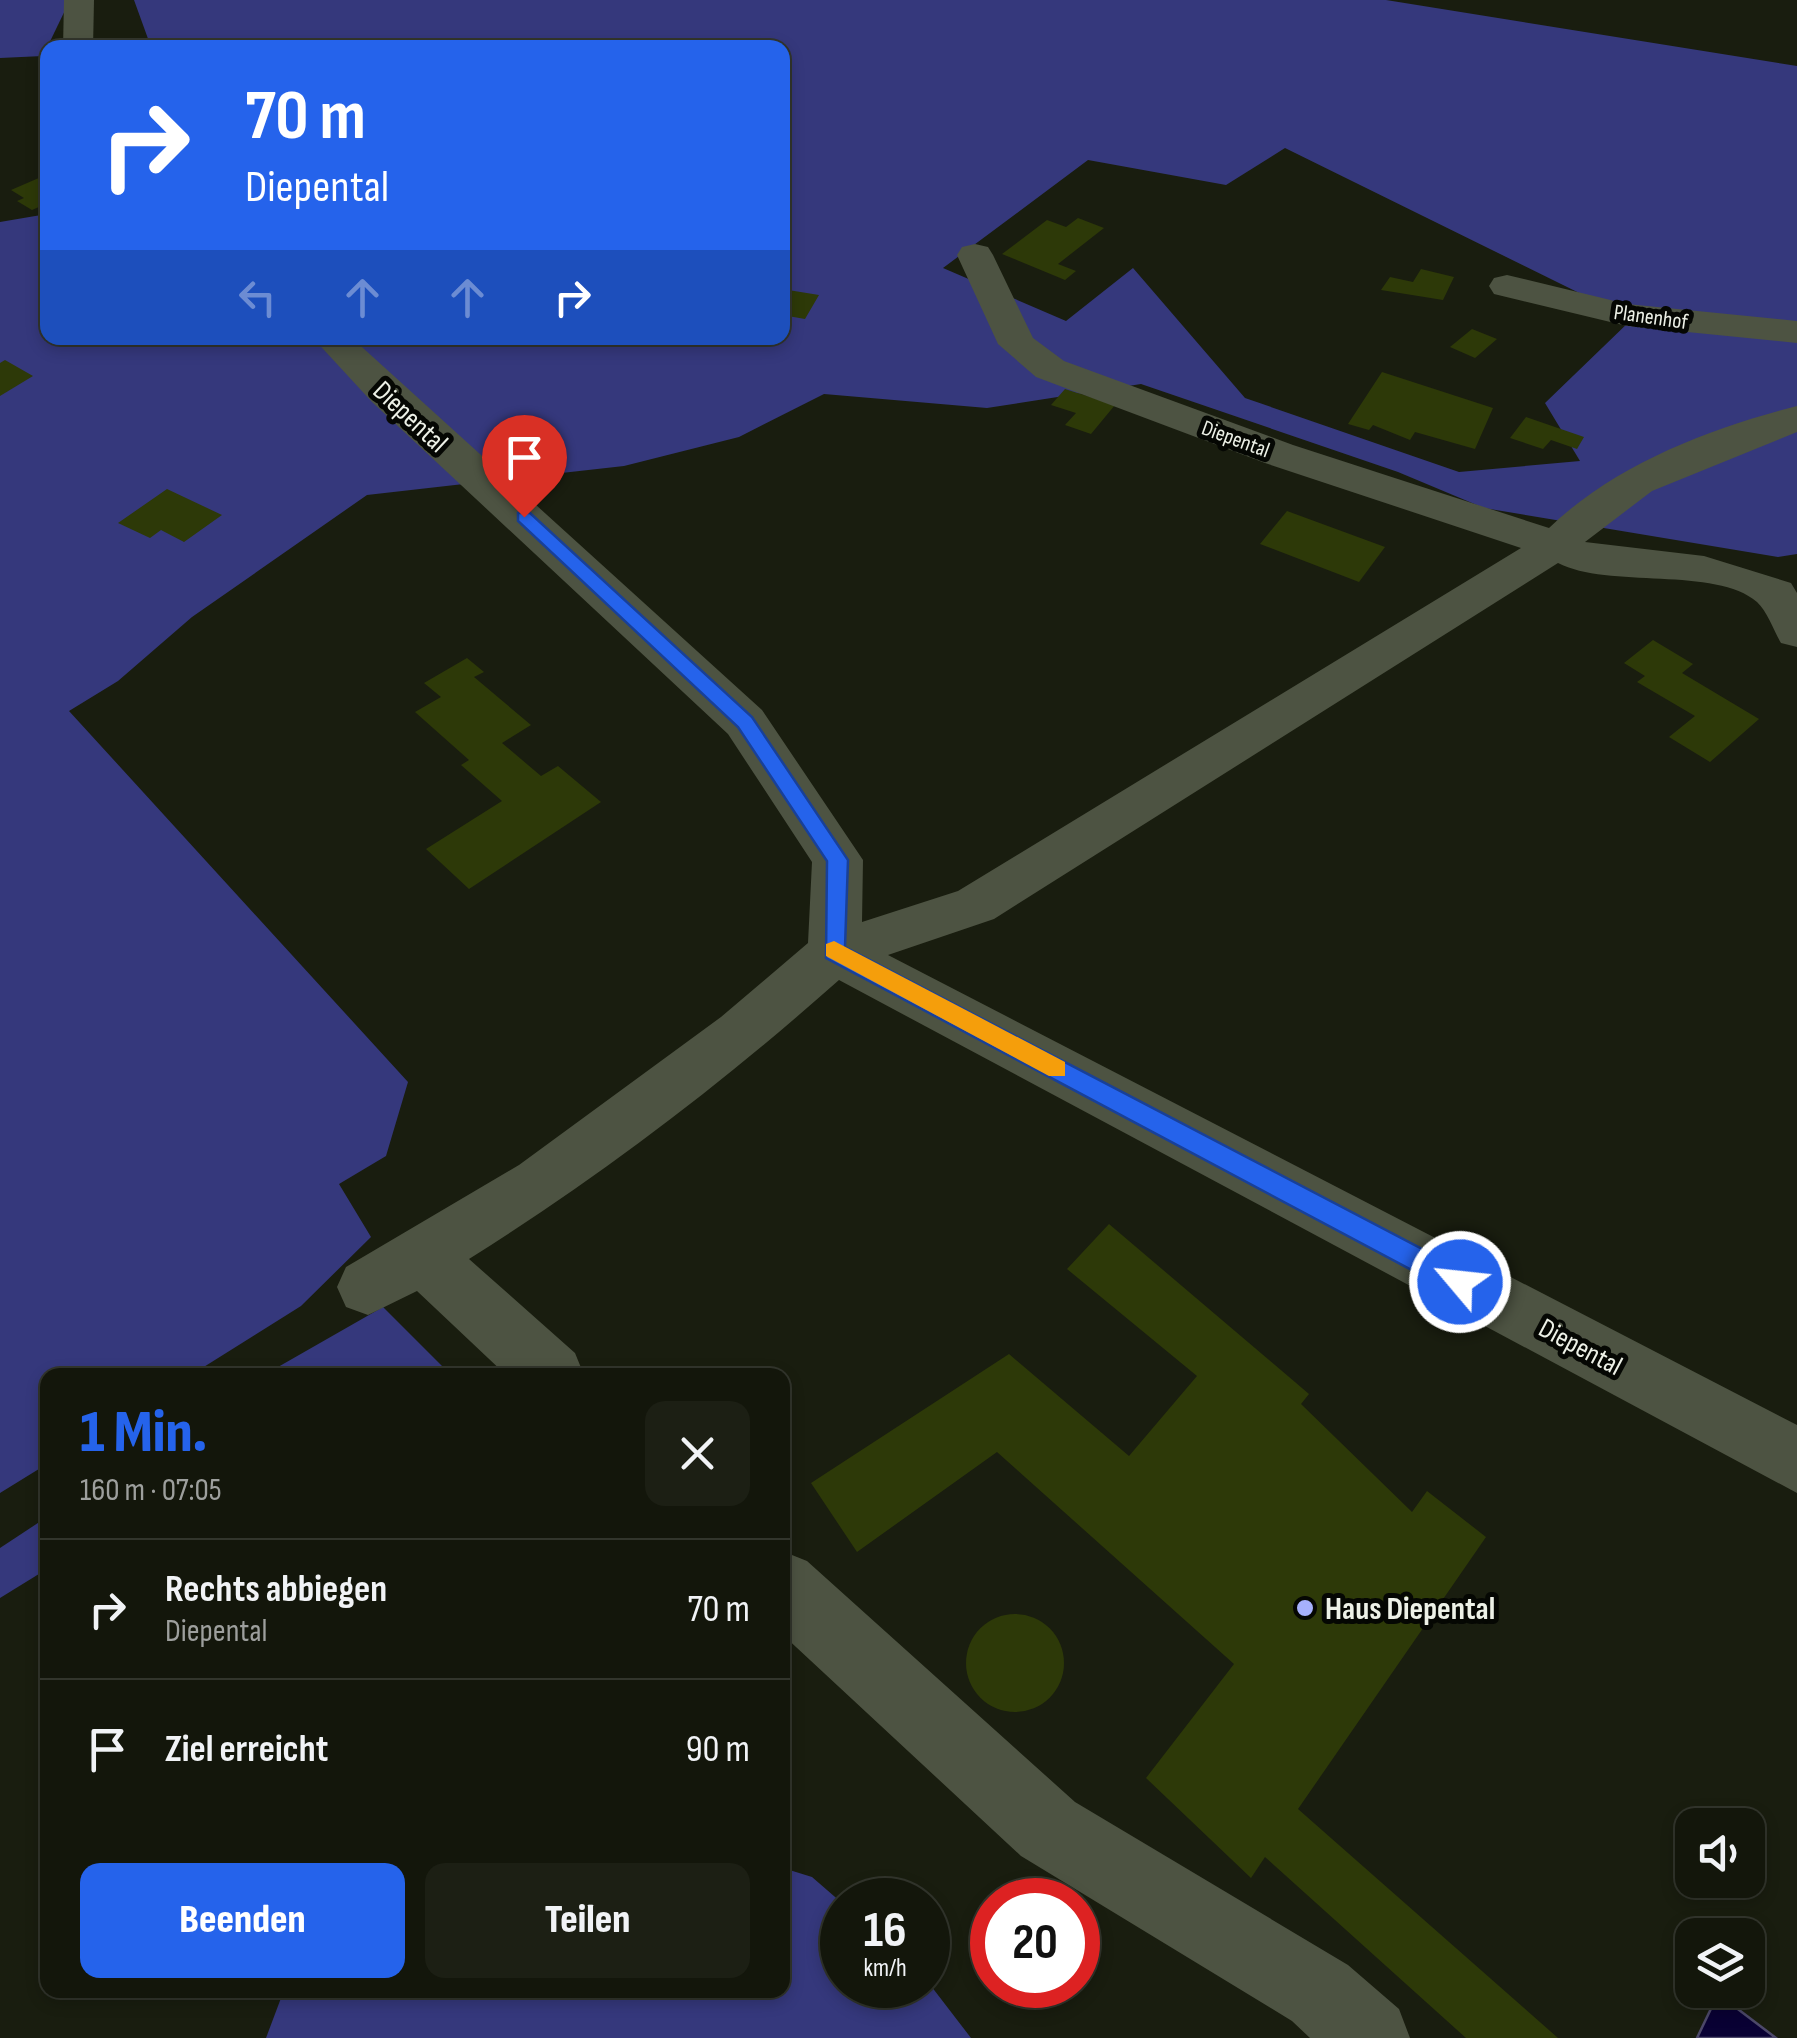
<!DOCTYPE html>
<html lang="de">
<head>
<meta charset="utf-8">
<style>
	body { margin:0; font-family:"Sofia Sans Condensed",sans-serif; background:#1c1f14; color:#f1f3f6; height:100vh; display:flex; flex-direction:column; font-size:38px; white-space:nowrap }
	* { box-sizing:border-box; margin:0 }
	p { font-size:32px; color:#9d9f9d }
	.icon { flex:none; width:55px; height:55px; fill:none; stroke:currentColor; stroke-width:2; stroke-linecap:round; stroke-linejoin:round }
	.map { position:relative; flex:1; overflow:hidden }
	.drawer { position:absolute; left:40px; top:1368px; width:750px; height:630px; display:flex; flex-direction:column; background:#13160b; border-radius:20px; box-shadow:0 5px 15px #0003,0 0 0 2px #32352c }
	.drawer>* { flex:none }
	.banner { position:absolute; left:40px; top:40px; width:750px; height:305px; border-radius:20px; box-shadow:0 5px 15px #0003,0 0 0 2px #32352c; background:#2563eb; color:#fff; overflow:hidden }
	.tools { position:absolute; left:1675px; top:1808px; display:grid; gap:20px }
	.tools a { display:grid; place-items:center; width:90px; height:90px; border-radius:20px; background:#13160b; box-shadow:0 5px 15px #0003,0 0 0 2px #32352c; font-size:50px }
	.speed { position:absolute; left:820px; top:1878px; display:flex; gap:20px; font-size:50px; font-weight:700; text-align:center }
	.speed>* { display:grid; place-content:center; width:130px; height:130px; border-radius:50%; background:#13160b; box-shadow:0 5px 15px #0003,0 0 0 2px #32352c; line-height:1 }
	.speed small { font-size:25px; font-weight:400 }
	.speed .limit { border:15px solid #d22; background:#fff; color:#111 }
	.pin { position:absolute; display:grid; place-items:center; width:85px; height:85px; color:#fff; margin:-102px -42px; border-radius:50% 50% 50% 0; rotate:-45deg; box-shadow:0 0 10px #0007 }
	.pin .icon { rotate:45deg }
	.me { position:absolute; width:110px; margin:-55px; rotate:298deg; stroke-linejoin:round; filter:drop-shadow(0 0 8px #0008) }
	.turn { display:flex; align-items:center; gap:35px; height:210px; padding:0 40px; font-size:45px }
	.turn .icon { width:130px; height:130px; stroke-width:2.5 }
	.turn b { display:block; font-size:70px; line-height:85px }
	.lanes { display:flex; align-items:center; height:95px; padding:0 40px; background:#0003; justify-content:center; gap:50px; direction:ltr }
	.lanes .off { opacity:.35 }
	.round { display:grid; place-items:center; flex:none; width:105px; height:105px; border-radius:20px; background:#1c1f14 }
	.headline { display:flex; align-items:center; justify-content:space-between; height:170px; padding:0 40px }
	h1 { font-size:60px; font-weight:800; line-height:75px; color:#2563eb }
	.action { display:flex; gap:20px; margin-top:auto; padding:20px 40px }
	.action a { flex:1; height:115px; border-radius:20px; background:#2563eb; color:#fff; font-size:40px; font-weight:800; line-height:115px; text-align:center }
	.action a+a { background:#1c1f14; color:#f1f3f6 }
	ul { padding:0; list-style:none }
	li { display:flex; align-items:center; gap:30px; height:140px; padding:0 40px; border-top:2px solid #32352c }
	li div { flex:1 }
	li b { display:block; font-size:38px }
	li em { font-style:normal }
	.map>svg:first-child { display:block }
	.green { fill:#35387c; fill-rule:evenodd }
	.water { fill:#090134; stroke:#4d496a; stroke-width:2.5 }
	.building { fill:#2d3908 }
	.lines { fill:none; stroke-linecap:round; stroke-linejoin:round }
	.minor { fill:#4d5342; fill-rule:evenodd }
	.route { fill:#2563eb; stroke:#184099; stroke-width:2.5 }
	.slow { fill:#f59e0b }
	.poi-dot { fill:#a6b1fc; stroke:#050703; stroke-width:4 }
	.labels { text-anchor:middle; stroke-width:10; stroke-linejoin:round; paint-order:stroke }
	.far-street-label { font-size:22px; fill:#edf1e7; stroke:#050703 }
	.street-label { font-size:28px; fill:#edf1e7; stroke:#050703 }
	.near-poi-label { font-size:32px; font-weight:bold; fill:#edf1e7; stroke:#050703; text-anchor:start }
</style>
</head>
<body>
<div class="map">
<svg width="1797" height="2038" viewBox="0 0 1797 2038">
	<rect width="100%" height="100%" fill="#191d0f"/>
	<g class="green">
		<path d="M 0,0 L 70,0 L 43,56 L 0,58 Z"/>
		<path d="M 134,0 L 1386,0 L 1797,66 L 1797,554 L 1778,557 L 1484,508 L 1398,472 L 1141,384 L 987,408 L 824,394 L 739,437 L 624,466 L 367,495 L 192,617 L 118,681 L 69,711 L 408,1082 L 386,1156 L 339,1184 L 371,1237 L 301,1306 L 191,1375 L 48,1375 L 47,1464 L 0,1493 L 0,222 L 47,214 L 48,338 L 782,338 L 782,48 L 151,47 ZM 1285,148 L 1632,319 L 1545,403 L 1580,461 L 1459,472 L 1245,398 L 1133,268 L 1066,321 L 943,268 L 1088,160 L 1226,185 Z"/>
		<path d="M 383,1307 L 451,1375 L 264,1375 Z"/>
		<path d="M 47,1517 L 47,1569 L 0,1598 L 0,1548 Z"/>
		<path d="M 783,1868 L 812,1877 L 842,1903 L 842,1985 L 928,1982 L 971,2038 L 266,2038 L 284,1990 L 782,1990 Z"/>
	</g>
	<path class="water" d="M 1718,1994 L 1776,2038 L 1697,2038 Z"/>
	<g class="building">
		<path d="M 48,174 L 48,203 L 32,210 L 17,201 L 24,198 L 11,190 Z"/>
		<path d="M 1078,218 L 1104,228 L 1058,264 L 1076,271 L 1065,280 L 1002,254 L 1047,220 L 1066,227 Z"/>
		<path d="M 1421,269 L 1454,277 L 1443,300 L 1381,290 L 1390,277 L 1413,282 Z"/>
		<path d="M 782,289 L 819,295 L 805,319 L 788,316 L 782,325 Z"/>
		<path d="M 1472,329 L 1497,339 L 1475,358 L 1450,347 Z"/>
		<path d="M 5,360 L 33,376 L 0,396 L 0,363 Z"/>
		<path d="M 1382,372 L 1493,408 L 1475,449 L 1415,432 L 1410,440 L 1373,425 L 1369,430 L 1348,424 Z"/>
		<path d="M 1065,389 L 1115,405 L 1091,434 L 1065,425 L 1076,413 L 1051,405 Z"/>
		<path d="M 1526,417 L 1584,437 L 1577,449 L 1551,440 L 1543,449 L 1510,438 Z"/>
		<path d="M 167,489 L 222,515 L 184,542 L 161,530 L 150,538 L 118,523 Z"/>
		<path d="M 1287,511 L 1385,547 L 1359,582 L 1260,544 Z"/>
		<path d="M 1653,640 L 1693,664 L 1682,673 L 1759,719 L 1710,762 L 1669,737 L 1695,716 L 1637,682 L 1645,676 L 1624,663 Z"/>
		<path d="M 467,658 L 484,672 L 474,677 L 531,725 L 502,743 L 541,776 L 558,766 L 601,802 L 469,889 L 426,849 L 502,801 L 461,765 L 469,760 L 415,712 L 441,697 L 424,683 Z"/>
		<path d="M 1109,1224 L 1309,1394 L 1301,1404 L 1412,1512 L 1427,1491 L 1486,1537 L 1298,1809 L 1558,2038 L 1466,2038 L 1265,1857 L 1251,1878 L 1146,1778 L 1234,1664 L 997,1452 L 857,1552 L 811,1483 L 1009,1354 L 1129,1456 L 1197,1376 L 1067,1269 Z"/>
		<circle cx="1015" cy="1663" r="49"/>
	</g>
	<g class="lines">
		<g class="minor">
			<path d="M 64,0 L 94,0 L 93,48 L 63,48 Z"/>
			<path d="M 975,244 L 988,247 L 993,255 L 1033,338 L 1064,361 L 1293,445 L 1549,528 C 1614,465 1710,428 1797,406 L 1797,432 L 1652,491 L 1585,542 L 1704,556 L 1791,583 L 1797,593 L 1797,647 L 1781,643 C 1774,631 1767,611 1757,602 C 1716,566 1608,589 1558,563 L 994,919 L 888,955 L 1797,1425 L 1797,1493 L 839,980 C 723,1083 600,1177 469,1259 L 575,1353 L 584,1375 L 506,1375 L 417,1291 L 368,1315 L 346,1307 L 337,1287 L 346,1267 L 519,1165 L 721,1017 L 808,943 L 812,862 L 728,734 L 372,402 L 313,338 L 352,338 L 762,710 L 863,860 L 862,922 L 958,891 L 1521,548 L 1265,463 L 1036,377 L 998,344 L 957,255 L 962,247 Z"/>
			<path d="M 1507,275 L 1627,304 L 1797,321 L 1797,343 L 1627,326 L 1494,294 L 1489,286 L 1494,278 Z"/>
			<path d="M 782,1551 L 807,1561 L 1075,1802 L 1348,1965 L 1399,2009 L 1410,2038 L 1310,2038 L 1292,2021 L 1021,1856 L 782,1634 Z"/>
		</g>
	</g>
	<path class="route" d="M 518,513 L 530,513 L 752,717 L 848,860 L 845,947 L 1470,1274 L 1473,1282 L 1470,1291 L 1451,1291 L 826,958 L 827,861 L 738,727 L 518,521 Z"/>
	<path class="slow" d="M 834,941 L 1065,1062 L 1065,1076 L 1049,1076 L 826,956 L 826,944 Z"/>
	<circle class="poi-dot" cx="1305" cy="1608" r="10"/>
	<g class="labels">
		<g class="far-street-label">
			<text transform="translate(1651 316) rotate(8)" y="8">Planenhof</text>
			<text transform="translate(1236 438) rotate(20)" y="8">Diepental</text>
		</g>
		<g class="street-label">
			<text transform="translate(411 416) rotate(43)" y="10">Diepental</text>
			<text transform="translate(1581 1346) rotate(28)" y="10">Diepental</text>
		</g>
		<g class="near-poi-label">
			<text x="1325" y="1619">Haus Diepental</text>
		</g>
	</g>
</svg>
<div class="tools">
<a><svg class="icon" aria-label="sound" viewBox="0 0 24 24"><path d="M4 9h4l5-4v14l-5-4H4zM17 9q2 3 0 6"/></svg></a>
<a><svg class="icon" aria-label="layers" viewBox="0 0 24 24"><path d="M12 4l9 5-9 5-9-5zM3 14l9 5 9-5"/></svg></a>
</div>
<div class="speed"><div>16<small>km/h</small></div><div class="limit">20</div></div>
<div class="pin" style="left:524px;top:517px;background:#d93025"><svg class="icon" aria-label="arrive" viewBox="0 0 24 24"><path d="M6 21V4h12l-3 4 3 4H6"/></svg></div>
<svg class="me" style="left:1460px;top:1282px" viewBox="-20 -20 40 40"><circle r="17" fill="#2563eb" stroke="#fff" stroke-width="3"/><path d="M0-11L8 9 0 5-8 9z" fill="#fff"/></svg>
<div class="banner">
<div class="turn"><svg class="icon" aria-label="right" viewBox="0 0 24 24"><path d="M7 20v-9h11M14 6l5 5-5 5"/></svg><div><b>70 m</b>Diepental</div></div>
<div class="lanes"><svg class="icon off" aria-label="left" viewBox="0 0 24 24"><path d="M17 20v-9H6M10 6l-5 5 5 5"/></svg><svg class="icon off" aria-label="ahead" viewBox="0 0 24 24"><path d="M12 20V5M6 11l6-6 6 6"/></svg><svg class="icon off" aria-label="ahead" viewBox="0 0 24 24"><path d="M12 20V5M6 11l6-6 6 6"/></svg><svg class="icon" aria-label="right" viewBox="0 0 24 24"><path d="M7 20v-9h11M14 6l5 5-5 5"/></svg></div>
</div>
<section class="drawer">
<div class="headline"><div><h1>1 Min.</h1><p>160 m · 07:05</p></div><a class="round"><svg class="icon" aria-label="close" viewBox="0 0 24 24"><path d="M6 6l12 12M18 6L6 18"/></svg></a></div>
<ul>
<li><svg class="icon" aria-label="right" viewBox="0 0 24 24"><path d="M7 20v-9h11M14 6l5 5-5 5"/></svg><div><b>Rechts abbiegen</b><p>Diepental</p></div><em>70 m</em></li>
<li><svg class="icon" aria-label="arrive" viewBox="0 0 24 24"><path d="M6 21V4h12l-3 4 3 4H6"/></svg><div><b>Ziel erreicht</b></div><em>90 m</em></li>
</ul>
<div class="action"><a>Beenden</a><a>Teilen</a></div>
</section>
</div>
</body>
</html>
